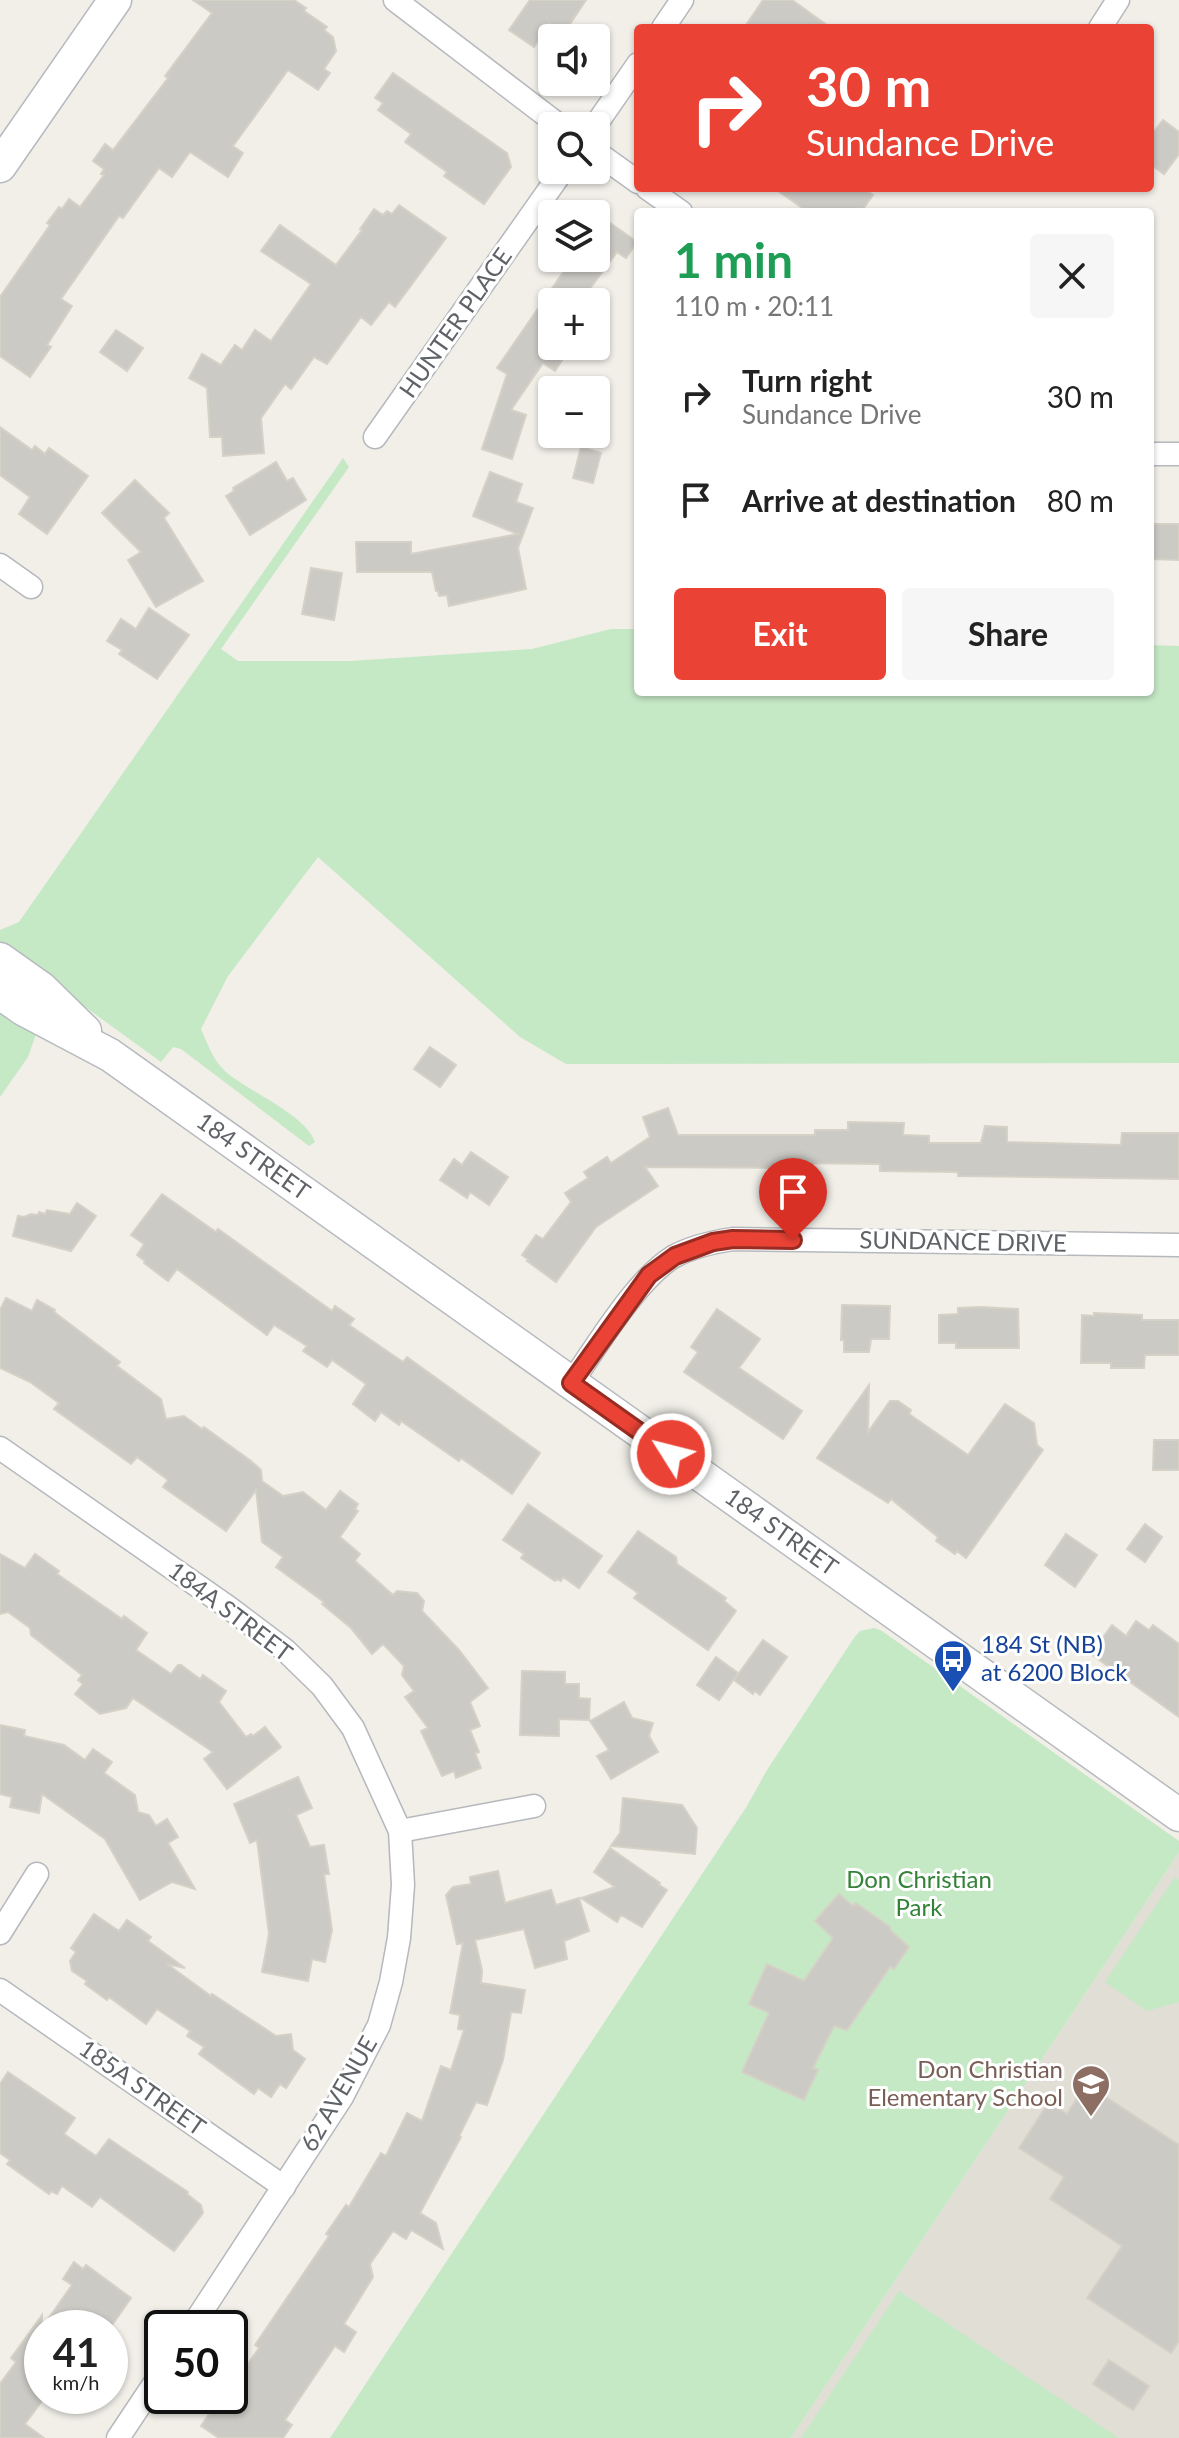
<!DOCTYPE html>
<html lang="en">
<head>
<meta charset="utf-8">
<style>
	body { margin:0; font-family:Lato,sans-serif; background:#f6f6f6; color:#222; height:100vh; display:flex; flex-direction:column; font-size:30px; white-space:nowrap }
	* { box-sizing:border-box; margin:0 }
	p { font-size:26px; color:#767676 }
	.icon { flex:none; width:44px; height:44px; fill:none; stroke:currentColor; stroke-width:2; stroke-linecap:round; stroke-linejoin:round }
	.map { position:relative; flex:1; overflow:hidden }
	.sheet { position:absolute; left:634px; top:208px; width:520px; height:488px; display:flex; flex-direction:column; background:#fff; border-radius:8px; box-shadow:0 2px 6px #0004 }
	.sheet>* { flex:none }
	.banner { position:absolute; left:634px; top:24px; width:520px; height:168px; border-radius:8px; box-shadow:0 2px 6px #0004; background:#ea4335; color:#fff; overflow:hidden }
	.buttons { position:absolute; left:538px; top:24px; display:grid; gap:16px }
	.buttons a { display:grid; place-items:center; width:72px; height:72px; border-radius:8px; background:#fff; box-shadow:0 2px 6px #0004; font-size:40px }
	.speed { position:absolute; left:24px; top:2310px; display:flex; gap:16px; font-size:40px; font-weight:700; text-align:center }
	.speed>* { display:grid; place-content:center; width:104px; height:104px; border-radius:50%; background:#fff; box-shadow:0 2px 6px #0004; line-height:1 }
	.speed small { font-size:20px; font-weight:400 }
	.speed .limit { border:4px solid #111; border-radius:12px; background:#fff; color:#111 }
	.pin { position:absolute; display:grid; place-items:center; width:68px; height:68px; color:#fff; margin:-82px -34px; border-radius:50% 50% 50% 0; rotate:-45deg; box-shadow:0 0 8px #0007 }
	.pin .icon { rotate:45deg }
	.me { position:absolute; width:88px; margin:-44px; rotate:306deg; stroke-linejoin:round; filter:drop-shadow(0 0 6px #0008) }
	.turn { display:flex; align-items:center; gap:28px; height:168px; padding:0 40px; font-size:36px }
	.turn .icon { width:104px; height:104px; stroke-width:2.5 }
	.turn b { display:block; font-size:56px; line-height:68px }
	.round { display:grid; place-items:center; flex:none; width:84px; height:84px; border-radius:8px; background:#f6f6f6 }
	.headline { display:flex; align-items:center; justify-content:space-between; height:136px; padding:0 40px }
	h1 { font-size:48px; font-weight:700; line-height:60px; color:#1e9e55 }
	.primary-button { display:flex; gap:16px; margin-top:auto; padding:16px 40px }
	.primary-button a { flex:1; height:92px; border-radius:8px; background:#ea4335; color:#fff; font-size:32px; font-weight:700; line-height:92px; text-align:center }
	.primary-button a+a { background:#f6f6f6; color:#222 }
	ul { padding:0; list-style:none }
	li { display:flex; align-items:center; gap:24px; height:104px; padding:0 40px }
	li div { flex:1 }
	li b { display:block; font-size:30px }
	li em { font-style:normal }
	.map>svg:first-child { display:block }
	.education { fill:#e1ded6 }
	.green { fill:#c5e8c5 }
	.building { fill:#cccac5; stroke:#d6d1c6; stroke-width:2 }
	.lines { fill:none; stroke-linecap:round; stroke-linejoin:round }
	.minor-casing { stroke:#b5b8bc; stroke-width:25 }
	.secondary-casing { stroke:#b6babf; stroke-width:35 }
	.minor { stroke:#fff; stroke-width:22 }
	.secondary { stroke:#fff; stroke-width:32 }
	.route-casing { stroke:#982c22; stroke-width:20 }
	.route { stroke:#ea4335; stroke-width:14 }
	.labels { text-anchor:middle; stroke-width:6; stroke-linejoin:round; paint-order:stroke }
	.street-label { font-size:24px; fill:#5f6368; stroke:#fff }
	.transit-label { font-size:24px; fill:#164399; stroke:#fff; text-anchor:start }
	.park-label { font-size:24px; fill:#348238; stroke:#fff }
	.education-label { font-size:24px; fill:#785e54; stroke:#fff; text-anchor:end }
</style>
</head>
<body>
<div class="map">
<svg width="1179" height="2438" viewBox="0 0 1179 2438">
	<rect width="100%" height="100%" fill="#f1efe8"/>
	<path class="education" d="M 1179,1852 L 1179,2438 L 791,2438 L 909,2260 Z"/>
	<g class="green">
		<path d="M 343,458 L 349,467 L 221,649 L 238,661 L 350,661 L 532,649 L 611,629 L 638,629 L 638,692 L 1150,692 L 1150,645 L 1179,646 L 1179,1063 L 566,1064 L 520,1037 L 318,857 L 228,976 L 201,1029 C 207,1043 214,1062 226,1072 C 249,1092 305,1114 315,1142 L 309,1146 L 181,1049 L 173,1047 L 161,1062 L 0,945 L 0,930 L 19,922 Z"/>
		<path d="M 0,1008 L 36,1034 L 28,1057 L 0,1097 Z"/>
		<path d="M 874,1628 L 882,1631 L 1179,1841 L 1179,1852 L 791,2438 L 330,2438 L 747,1806 L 767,1770 L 854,1638 L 860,1631 Z"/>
		<path d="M 1175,1877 L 1179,1880 L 1179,2002 L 1147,2011 L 1105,1982 Z"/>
		<path d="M 899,2291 L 1119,2438 L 801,2438 Z"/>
	</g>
	<g class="building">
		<path d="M 193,0 L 294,0 L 306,8 L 304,11 L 327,27 L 324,30 L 333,37 L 336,51 L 324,69 L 330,73 L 318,90 L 288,70 L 233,146 L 243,153 L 228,177 L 190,152 L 172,177 L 159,168 L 123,218 L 119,216 L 61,299 L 72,306 L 47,345 L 51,347 L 30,377 L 0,356 L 0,297 L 50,225 L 47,223 L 59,207 L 62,209 L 69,199 L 80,207 L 104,175 L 101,174 L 104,169 L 93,161 L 105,144 L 113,150 L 168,78 L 165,76 L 212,13 Z"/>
		<path d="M 530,0 L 586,0 L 564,33 L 549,23 L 534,47 L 509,30 Z"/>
		<path d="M 763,0 L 792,0 L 831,28 L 744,28 Z"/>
		<path d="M 393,73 L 507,153 L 511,167 L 484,204 L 444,176 L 447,172 L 405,142 L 411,134 L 378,110 L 383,103 L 375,98 Z"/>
		<path d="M 1163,120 L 1179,132 L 1179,154 L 1164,174 L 1150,164 L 1150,137 Z"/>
		<path d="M 774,188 L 863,188 L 873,195 L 861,212 L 808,212 Z"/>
		<path d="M 399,205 L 446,238 L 395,307 L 389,302 L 371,325 L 361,317 L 327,364 L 314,357 L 291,389 L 285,384 L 261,418 L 264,453 L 223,456 L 222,437 L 210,437 L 207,388 L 189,378 L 202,354 L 221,365 L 235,345 L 242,350 L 255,330 L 271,341 L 311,284 L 261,251 L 280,225 L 336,265 L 362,230 L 360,229 L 374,209 L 383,215 L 387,211 L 392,214 Z"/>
		<path d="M 596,213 L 637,242 L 626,258 L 617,252 L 580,302 L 552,302 L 552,346 L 566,354 L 555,371 L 543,363 L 511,410 L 526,415 L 512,459 L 482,449 L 507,374 L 497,368 L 573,258 L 596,258 Z"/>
		<path d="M 116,330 L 143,348 L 127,371 L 100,352 Z"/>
		<path d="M 0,427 L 32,450 L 35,446 L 45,454 L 49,448 L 88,476 L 47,534 L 19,514 L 30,497 L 0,475 Z"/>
		<path d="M 581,447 L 601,453 L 593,483 L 573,478 Z"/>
		<path d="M 276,462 L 287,481 L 293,478 L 306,500 L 250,535 L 226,496 L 234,491 L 233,488 Z"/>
		<path d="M 490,472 L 522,484 L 516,502 L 533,508 L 518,548 L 526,589 L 449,606 L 447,595 L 439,596 L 438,591 L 436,591 L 432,572 L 357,572 L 356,542 L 411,542 L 411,554 L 518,534 L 473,516 Z"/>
		<path d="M 135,480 L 169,513 L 164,518 L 203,581 L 156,607 L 128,560 L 141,552 L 102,513 Z"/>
		<path d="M 1150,524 L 1179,524 L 1179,560 L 1150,559 Z"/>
		<path d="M 311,568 L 342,573 L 334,620 L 302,614 Z"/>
		<path d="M 149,608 L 189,635 L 157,679 L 119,654 L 122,650 L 107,641 L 121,619 L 136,629 Z"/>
		<path d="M 430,1047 L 456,1065 L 440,1087 L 414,1069 Z"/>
		<path d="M 668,1108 L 678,1135 L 815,1135 L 815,1130 L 848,1130 L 848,1122 L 904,1123 L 903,1135 L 929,1136 L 929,1143 L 981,1143 L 985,1126 L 1007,1127 L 1007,1142 L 1121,1145 L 1122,1133 L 1179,1133 L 1179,1179 L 958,1176 L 958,1172 L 880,1171 L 880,1164 L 789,1163 L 789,1168 L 645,1167 L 658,1186 L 596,1227 L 556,1282 L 527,1261 L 529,1260 L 522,1255 L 536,1235 L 543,1239 L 571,1202 L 565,1193 L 588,1178 L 584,1172 L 607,1157 L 611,1163 L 650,1137 L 643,1117 Z"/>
		<path d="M 471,1152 L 508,1177 L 489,1205 L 470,1192 L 467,1198 L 440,1180 L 454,1159 L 462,1165 Z"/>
		<path d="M 162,1194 L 216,1232 L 218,1229 L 332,1311 L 335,1306 L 354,1319 L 349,1325 L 403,1362 L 407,1357 L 540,1453 L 512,1494 L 461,1458 L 459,1461 L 401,1421 L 399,1425 L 381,1412 L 375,1421 L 353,1404 L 366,1384 L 332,1360 L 327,1367 L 303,1351 L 307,1346 L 274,1325 L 267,1335 L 177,1269 L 168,1281 L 144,1263 L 145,1261 L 137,1255 L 144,1244 L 131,1235 Z"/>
		<path d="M 77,1203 L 96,1216 L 71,1251 L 13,1236 L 18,1216 L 24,1217 L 31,1214 L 38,1215 L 39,1212 L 45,1214 L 47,1210 L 70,1214 Z"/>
		<path d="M 6,1298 L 32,1311 L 37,1300 L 55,1310 L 54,1312 L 120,1362 L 117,1366 L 161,1399 L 166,1419 L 184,1416 L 202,1429 L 204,1427 L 251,1461 L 261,1470 L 262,1481 L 283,1496 L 303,1492 L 326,1510 L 340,1491 L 358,1504 L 355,1509 L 358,1511 L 340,1537 L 360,1554 L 355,1561 L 393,1595 L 397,1591 L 417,1593 L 424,1601 L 422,1611 L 459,1650 L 488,1688 L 470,1702 L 480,1726 L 470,1730 L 479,1752 L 475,1753 L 481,1768 L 456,1778 L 454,1771 L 442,1776 L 421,1731 L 428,1728 L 405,1697 L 414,1691 L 402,1675 L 404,1666 L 383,1644 L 372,1654 L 351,1628 L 322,1604 L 324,1602 L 276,1567 L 283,1557 L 262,1542 L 256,1490 L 226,1531 L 163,1487 L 168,1480 L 137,1457 L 131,1464 L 54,1409 L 59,1403 L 30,1382 L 0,1368 L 0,1310 Z"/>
		<path d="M 842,1305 L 890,1306 L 889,1339 L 871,1339 L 869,1352 L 844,1352 L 844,1340 L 841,1340 Z"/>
		<path d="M 980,1307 L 1018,1309 L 1019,1348 L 956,1348 L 956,1343 L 939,1343 L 939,1315 L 958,1314 L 958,1308 Z"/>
		<path d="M 717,1309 L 760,1339 L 739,1368 L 802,1411 L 783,1439 L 684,1372 L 698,1352 L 691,1347 Z"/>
		<path d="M 1094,1313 L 1142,1315 L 1142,1320 L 1179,1320 L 1179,1355 L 1145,1355 L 1144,1368 L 1111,1368 L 1111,1363 L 1081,1363 L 1082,1315 L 1094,1316 Z"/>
		<path d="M 869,1385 L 868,1432 L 890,1401 L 898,1401 L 911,1410 L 909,1414 L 968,1455 L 1005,1404 L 1034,1423 L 1037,1445 L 1043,1450 L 966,1558 L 957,1551 L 955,1554 L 936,1541 L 938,1537 L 891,1499 L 888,1503 L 817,1458 Z"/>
		<path d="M 1154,1440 L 1179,1440 L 1179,1470 L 1153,1470 Z"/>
		<path d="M 528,1504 L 602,1556 L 579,1588 L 563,1577 L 561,1581 L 557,1579 L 555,1581 L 521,1558 L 524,1554 L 503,1540 Z"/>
		<path d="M 1145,1524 L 1162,1537 L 1145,1562 L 1127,1549 Z"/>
		<path d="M 638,1531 L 676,1557 L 677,1564 L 726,1598 L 724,1601 L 736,1611 L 708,1650 L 634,1598 L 638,1593 L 608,1572 Z"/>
		<path d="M 1066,1534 L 1097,1555 L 1075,1587 L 1045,1565 Z"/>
		<path d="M 0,1554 L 25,1568 L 35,1554 L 59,1571 L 57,1574 L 122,1619 L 124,1616 L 147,1633 L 136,1650 L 171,1674 L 178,1665 L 181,1665 L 200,1679 L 203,1675 L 226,1691 L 219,1702 L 246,1737 L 251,1734 L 253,1736 L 265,1727 L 281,1747 L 227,1789 L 204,1759 L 213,1752 L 133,1698 L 126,1708 L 100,1714 L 75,1694 L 83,1684 L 78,1680 L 82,1675 L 31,1635 L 30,1628 L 8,1612 L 0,1614 Z"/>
		<path d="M 1136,1621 L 1149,1630 L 1153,1625 L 1179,1644 L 1179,1717 L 1091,1654 L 1112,1625 L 1126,1636 Z"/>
		<path d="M 763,1640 L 787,1657 L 760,1695 L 755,1691 L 753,1694 L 734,1680 Z"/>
		<path d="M 716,1657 L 738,1673 L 719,1700 L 697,1685 Z"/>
		<path d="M 522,1671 L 565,1672 L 565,1684 L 579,1684 L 579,1698 L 590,1699 L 589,1720 L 559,1719 L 559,1736 L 520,1735 Z"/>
		<path d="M 624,1702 L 632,1718 L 653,1723 L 649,1736 L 658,1752 L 611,1779 L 597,1756 L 609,1750 L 590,1721 Z"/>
		<path d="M 0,1725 L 25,1730 L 24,1736 L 64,1745 L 85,1760 L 93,1749 L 112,1762 L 104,1773 L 135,1795 L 138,1812 L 149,1815 L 156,1826 L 167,1819 L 178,1837 L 168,1843 L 195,1889 L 172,1882 L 140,1900 L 105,1839 L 42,1794 L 39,1813 L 10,1807 L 12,1797 L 0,1794 Z"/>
		<path d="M 298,1777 L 312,1808 L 296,1815 L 310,1847 L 324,1845 L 329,1874 L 324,1874 L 332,1930 L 325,1962 L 312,1959 L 308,1981 L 262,1972 L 269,1934 L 257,1840 L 250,1843 L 234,1804 Z"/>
		<path d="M 623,1798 L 682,1805 L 697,1828 L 695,1854 L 611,1846 L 620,1833 Z"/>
		<path d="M 610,1848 L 660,1883 L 659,1885 L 667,1890 L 642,1927 L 621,1915 L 617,1922 L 581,1898 L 615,1887 L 594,1872 Z"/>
		<path d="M 498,1871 L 505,1903 L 551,1890 L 556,1905 L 579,1898 L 589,1931 L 564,1941 L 567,1959 L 535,1968 L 524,1929 L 475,1940 L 482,1970 L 481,1983 L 525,1990 L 521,2013 L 511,2012 L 503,2060 L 487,2105 L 476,2102 L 459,2136 L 461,2137 L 420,2213 L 436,2223 L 443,2249 L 411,2230 L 406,2239 L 393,2231 L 370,2264 L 373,2277 L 344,2324 L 356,2332 L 344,2352 L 335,2346 L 285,2420 L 292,2425 L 283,2438 L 219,2438 L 201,2426 L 217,2402 L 223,2405 L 246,2372 L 244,2370 L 259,2348 L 255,2345 L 329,2236 L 326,2234 L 346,2205 L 349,2207 L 381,2153 L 386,2156 L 407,2113 L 422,2121 L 441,2066 L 451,2070 L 464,2030 L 458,2029 L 460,2015 L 450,2013 L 463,1943 L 457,1944 L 446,1895 L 453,1887 L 471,1884 L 470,1877 Z"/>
		<path d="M 839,1894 L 853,1906 L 856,1903 L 890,1927 L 890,1930 L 909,1947 L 894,1969 L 890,1967 L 847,2030 L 834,2026 L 813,2068 L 818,2070 L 804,2100 L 742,2072 L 769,2013 L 749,2004 L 767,1964 L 804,1981 L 833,1938 L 815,1921 Z"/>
		<path d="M 94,1914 L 119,1931 L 127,1920 L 151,1937 L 148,1941 L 185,1968 L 167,1964 L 211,1996 L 212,1994 L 276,2036 L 291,2034 L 293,2050 L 305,2059 L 286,2088 L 280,2084 L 271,2097 L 258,2088 L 254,2094 L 199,2054 L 204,2047 L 187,2036 L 190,2031 L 157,2009 L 146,2024 L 109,1997 L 107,2000 L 85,1984 L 87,1981 L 72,1971 L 70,1961 L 76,1952 L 71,1948 Z"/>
		<path d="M 8,2072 L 75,2118 L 64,2134 L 96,2156 L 109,2139 L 188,2192 L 187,2194 L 201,2205 L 203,2213 L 174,2251 L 100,2197 L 92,2207 L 62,2186 L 57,2194 L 51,2191 L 49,2194 L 7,2164 L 10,2160 L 0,2153 L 0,2084 Z"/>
		<path d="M 1086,2084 L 1179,2145 L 1179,2341 L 1171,2353 L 1087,2298 L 1122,2246 L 1050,2199 L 1064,2177 L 1019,2148 L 1049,2102 L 1067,2114 Z"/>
		<path d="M 74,2262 L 83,2269 L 86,2265 L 131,2298 L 110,2328 L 42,2328 L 72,2285 L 63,2279 Z"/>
		<path d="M 42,2315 L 42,2401 L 25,2424 L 44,2438 L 0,2438 L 0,2384 L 16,2362 L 11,2358 Z"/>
		<path d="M 1109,2360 L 1149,2386 L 1133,2410 L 1093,2384 Z"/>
	</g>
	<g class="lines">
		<g class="minor-casing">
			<g id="minor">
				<path d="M 395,0 L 560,126"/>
				<path d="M 663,28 L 682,0"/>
				<path d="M 1100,28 L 1118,0"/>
				<path d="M 595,126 L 638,64"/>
				<path d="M 596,152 L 638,182"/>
				<path d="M 647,188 L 681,212"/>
				<path d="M 375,437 L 563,170"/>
				<path d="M 1150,454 L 1179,454"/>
				<path d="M 0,565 L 31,587"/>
				<path d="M 571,1383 C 597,1346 636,1280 673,1257 C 691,1247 713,1242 733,1239 L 1179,1245"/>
				<path d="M 0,1448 L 228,1607 L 285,1650 L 322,1686 L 353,1728 L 400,1831 L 403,1885 L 399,1938 L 391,1982 L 379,2025 L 342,2097 L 191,2328"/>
				<path d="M 400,1831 L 534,1806"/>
				<path d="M 0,1933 L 37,1874"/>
				<path d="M 0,1990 L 284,2187"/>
				<path d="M 118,2438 L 162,2372"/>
			</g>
		</g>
		<g class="secondary-casing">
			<g id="secondary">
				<path d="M 0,166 L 115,0"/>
				<path d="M 0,959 L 41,988 L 85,1031"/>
				<path id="s1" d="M 0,993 L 23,1009 L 110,1055 L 1179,1815"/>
			</g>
		</g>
		<use href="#minor" class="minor"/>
		<use href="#secondary" class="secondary"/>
	</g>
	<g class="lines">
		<g class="route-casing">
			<path id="route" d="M 671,1454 L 571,1383 L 649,1275 L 675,1256 L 713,1242 L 733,1239 L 793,1240"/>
		</g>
		<use href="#route" class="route"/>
	</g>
	<defs>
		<g id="bus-pin" transform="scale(2)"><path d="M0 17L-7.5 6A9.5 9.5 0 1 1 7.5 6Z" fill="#1a4fb4" stroke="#fff"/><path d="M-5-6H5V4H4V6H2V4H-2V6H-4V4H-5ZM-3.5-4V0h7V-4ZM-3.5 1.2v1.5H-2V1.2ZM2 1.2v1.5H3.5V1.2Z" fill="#fff"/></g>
		<g id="school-pin" transform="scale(2)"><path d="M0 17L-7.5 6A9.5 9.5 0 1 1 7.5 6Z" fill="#8d6e63" stroke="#fff"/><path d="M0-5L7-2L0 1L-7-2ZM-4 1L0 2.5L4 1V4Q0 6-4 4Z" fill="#fff"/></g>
	</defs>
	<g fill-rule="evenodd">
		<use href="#bus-pin" x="953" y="1659"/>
		<use href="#school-pin" x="1091" y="2084"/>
	</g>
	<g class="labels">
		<g class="street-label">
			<text transform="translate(456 323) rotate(-55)" y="8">HUNTER PLACE</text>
			<text dy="8" stroke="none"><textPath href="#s1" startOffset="302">184 STREET</textPath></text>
			<text transform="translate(963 1242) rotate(1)" y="8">SUNDANCE DRIVE</text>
			<text dy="8" stroke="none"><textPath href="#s1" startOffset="950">184 STREET</textPath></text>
			<text transform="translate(230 1612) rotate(37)" y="8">184A STREET</text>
			<text transform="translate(142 2088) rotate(35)" y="8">185A STREET</text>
			<text transform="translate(339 2094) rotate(-60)" y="8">62 AVENUE</text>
		</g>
		<g class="transit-label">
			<text x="981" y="1653">184 St (NB)<tspan x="981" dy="28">at 6200 Block</tspan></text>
		</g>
		<g class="park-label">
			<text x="919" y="1888">Don Christian<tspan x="919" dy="28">Park</tspan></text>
		</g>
		<g class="education-label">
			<text x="1063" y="2078">Don Christian<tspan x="1063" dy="28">Elementary School</tspan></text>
		</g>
	</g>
</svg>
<div class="buttons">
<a><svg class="icon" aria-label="sound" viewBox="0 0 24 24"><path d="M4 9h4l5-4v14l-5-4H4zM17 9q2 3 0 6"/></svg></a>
<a><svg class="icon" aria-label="search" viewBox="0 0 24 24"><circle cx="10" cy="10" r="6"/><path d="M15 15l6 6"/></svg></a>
<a><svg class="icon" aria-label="layers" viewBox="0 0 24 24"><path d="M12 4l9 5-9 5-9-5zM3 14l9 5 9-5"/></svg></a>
<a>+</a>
<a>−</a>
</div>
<div class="speed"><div>41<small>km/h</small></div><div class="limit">50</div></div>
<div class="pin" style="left:793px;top:1240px;background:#d93025"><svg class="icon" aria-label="arrive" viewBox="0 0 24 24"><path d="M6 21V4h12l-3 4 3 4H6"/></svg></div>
<svg class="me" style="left:671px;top:1454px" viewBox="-20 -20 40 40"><circle r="17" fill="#ea4335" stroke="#fff" stroke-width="3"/><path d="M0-11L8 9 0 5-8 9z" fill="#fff"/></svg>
<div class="banner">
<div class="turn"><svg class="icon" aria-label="right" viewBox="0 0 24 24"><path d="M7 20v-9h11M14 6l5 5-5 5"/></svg><div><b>30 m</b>Sundance Drive</div></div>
</div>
<section class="sheet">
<div class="headline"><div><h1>1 min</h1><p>110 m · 20:11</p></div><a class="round"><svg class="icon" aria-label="close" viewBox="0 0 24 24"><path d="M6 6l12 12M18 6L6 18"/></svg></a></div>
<ul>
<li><svg class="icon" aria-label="right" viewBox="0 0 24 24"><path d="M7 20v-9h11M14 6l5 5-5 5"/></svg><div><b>Turn right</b><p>Sundance Drive</p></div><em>30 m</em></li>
<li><svg class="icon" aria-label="arrive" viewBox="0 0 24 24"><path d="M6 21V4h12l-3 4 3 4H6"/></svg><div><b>Arrive at destination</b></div><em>80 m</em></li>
</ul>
<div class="primary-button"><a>Exit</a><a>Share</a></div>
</section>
</div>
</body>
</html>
